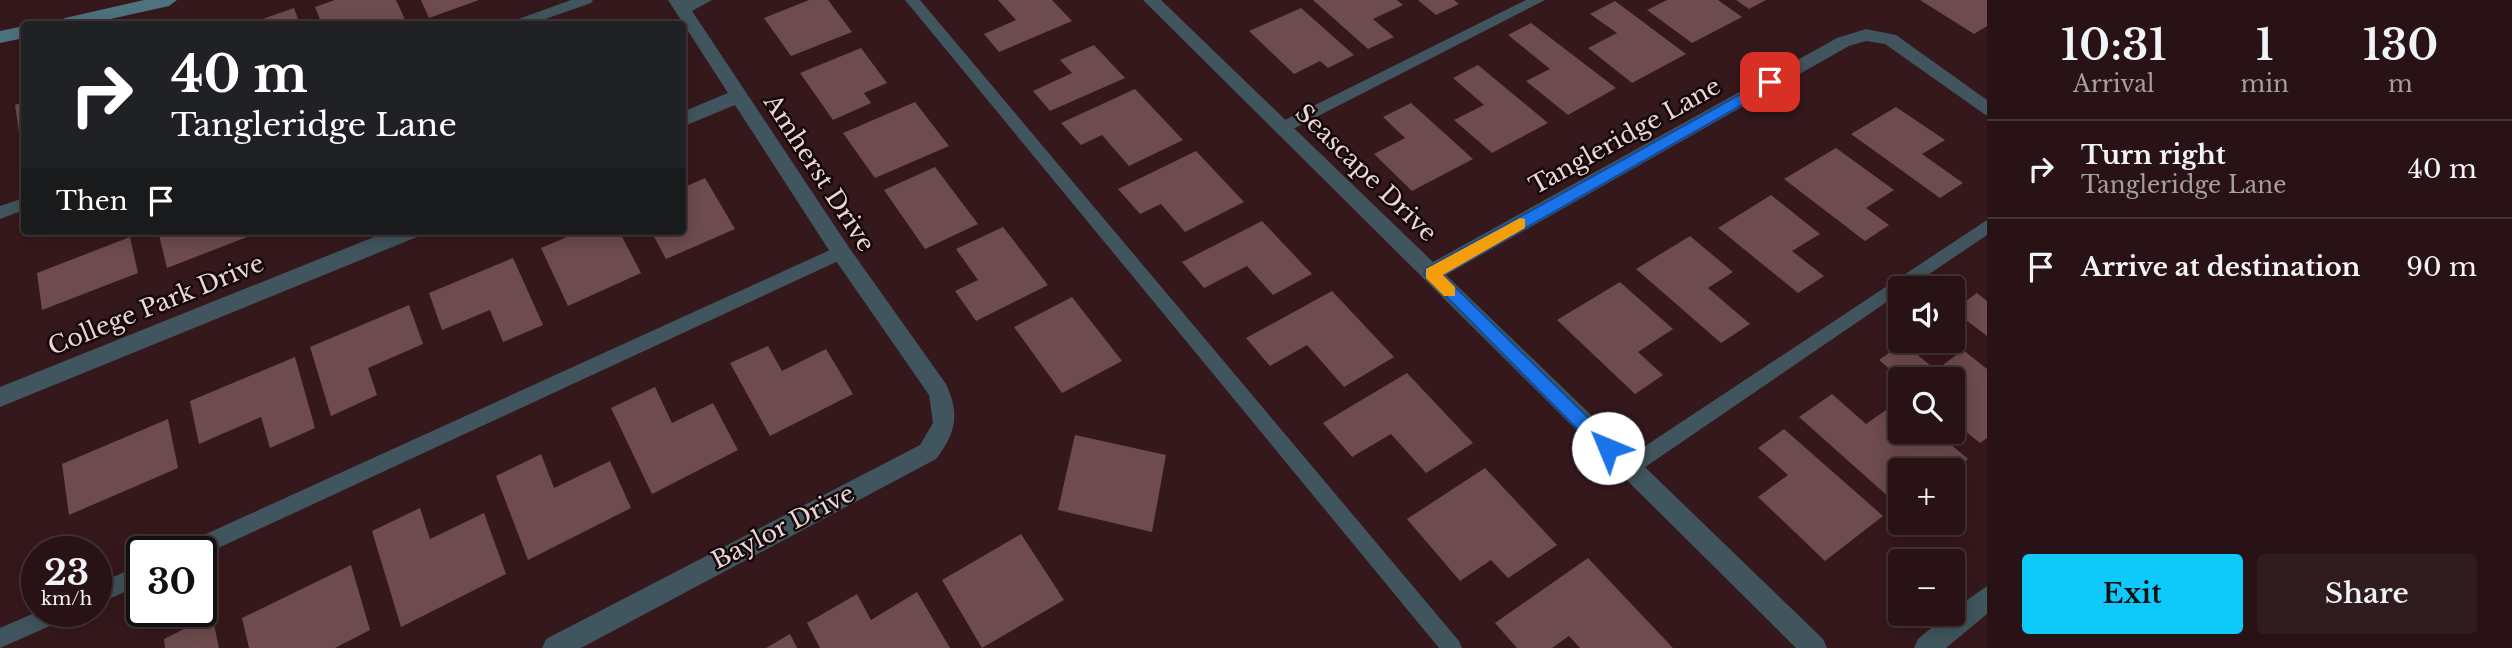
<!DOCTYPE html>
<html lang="en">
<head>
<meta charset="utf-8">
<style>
	body { margin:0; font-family:"Libre Baskerville",serif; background:#301b1e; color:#f1f3f6; height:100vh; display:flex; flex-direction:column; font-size:26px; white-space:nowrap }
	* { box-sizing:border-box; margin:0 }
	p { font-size:23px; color:#a59ea0 }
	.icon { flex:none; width:38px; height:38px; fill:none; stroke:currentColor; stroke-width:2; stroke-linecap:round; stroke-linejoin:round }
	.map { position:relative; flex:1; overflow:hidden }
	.side { display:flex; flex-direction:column; background:#281215; width:525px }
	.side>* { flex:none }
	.banner { position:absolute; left:21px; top:21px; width:665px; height:214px; border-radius:7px; box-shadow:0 4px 18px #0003,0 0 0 2px #443234; background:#202124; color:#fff; overflow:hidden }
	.fabs { position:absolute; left:1888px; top:276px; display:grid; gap:14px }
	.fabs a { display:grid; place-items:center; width:77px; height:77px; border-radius:7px; background:#281215; box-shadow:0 4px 18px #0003,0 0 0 2px #443234; font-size:35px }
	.speed { position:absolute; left:21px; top:536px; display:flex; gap:14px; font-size:35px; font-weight:700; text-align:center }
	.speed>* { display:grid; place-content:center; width:91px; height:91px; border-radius:50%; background:#281215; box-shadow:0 4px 18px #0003,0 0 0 2px #443234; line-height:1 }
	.speed small { font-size:18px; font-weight:400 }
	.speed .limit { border:4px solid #111; border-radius:10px; background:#fff; color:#111 }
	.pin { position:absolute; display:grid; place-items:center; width:60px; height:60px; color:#fff; margin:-30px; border-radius:14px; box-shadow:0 4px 10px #0006 }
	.me { position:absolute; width:77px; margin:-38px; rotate:315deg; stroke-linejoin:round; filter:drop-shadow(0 0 5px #0008) }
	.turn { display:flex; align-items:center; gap:24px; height:147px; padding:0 35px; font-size:32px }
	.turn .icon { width:91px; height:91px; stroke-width:2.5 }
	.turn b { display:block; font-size:49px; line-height:60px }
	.then { display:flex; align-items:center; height:66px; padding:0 35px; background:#0003; gap:14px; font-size:26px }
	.eta { display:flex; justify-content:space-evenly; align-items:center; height:119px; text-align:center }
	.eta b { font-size:42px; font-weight:600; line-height:49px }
	.cta { display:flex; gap:14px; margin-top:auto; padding:14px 35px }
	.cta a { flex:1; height:80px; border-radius:7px; background:#0dcafa; color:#111; font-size:28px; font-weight:600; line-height:80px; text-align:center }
	.cta a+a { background:#301b1e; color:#f1f3f6 }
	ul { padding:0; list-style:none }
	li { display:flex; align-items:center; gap:21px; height:98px; padding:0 35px; border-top:2px solid #443234 }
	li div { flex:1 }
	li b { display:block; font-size:26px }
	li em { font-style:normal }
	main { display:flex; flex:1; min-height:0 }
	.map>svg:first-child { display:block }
	.building { fill:#6d4b4e }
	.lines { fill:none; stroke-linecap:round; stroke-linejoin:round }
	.lane { fill:#40555d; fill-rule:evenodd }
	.street { fill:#40555d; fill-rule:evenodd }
	.secondary { fill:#4f727f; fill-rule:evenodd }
	.route { fill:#1a73e8; stroke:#114b97; stroke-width:2 }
	.slow { fill:#f59e0b }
	.labels { text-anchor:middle; stroke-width:5; stroke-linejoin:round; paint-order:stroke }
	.street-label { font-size:24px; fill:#ead5d7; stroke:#140809 }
</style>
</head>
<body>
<main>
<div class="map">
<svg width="1987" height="648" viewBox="0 0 1987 648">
	<rect width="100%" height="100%" fill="#35181c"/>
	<g class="building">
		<path d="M 335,0 L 396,0 L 407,24 L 322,24 L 315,7 Z"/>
		<path d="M 421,0 L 479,0 L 429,18 Z"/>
		<path d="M 809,0 L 828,0 L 852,32 L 791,56 L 764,18 Z"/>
		<path d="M 998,0 L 1052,0 L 1072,21 L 999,52 L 984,34 L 1016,20 Z"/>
		<path d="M 1313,0 L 1397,0 L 1403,5 L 1373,19 L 1394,37 L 1368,49 Z"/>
		<path d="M 1418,0 L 1454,0 L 1459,4 L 1436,15 Z"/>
		<path d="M 1667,0 L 1718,0 L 1742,17 L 1692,43 L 1647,10 Z"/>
		<path d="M 1736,0 L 1766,0 L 1749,9 Z"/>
		<path d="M 1920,0 L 1987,0 L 1987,26 L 1974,34 Z"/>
		<path d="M 1615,1 L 1686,54 L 1632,83 L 1588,48 L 1617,33 L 1590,14 Z"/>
		<path d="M 294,8 L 300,24 L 248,24 Z"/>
		<path d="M 1301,8 L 1354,55 L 1328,68 L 1320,61 L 1294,74 L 1249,31 Z"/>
		<path d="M 1531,23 L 1616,88 L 1568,115 L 1526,81 L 1550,69 L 1508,35 Z"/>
		<path d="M 1094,45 L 1125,78 L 1050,111 L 1033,91 L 1072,73 L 1060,60 Z"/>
		<path d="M 861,48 L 887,83 L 864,93 L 871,103 L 833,120 L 800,73 Z"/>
		<path d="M 1478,65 L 1548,123 L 1492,153 L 1454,120 L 1484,105 L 1453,78 Z"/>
		<path d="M 1135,89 L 1183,140 L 1129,166 L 1102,135 L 1081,145 L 1061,123 Z"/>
		<path d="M 24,102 L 24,159 L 23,159 L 15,105 Z"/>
		<path d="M 915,102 L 949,146 L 875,178 L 843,133 Z"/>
		<path d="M 1411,103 L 1473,159 L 1412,191 L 1374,154 L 1405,138 L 1383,117 Z"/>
		<path d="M 1896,107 L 1945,140 L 1922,154 L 1963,183 L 1940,198 L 1851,134 Z"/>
		<path d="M 1836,148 L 1894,190 L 1866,208 L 1889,225 L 1865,241 L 1784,179 Z"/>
		<path d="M 1196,151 L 1244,202 L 1185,232 L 1161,204 L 1140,214 L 1118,189 Z"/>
		<path d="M 935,167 L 978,224 L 925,249 L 884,190 Z"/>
		<path d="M 705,178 L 735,229 L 666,259 L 651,231 L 682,231 L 682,188 Z"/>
		<path d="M 1771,195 L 1820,234 L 1792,251 L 1824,276 L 1798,293 L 1718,228 Z"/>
		<path d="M 1262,221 L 1312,274 L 1273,295 L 1247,266 L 1204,288 L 1182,262 Z"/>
		<path d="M 1003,227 L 1048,285 L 976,321 L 955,291 L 978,280 L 956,249 Z"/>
		<path d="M 158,231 L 246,231 L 247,237 L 167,268 Z"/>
		<path d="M 581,231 L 619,231 L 641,273 L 568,306 L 541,248 Z"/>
		<path d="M 1690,236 L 1733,272 L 1708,288 L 1750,324 L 1721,343 L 1636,269 Z"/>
		<path d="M 130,237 L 138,273 L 42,310 L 37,273 Z"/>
		<path d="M 513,258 L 543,325 L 503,342 L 490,310 L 442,330 L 429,293 Z"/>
		<path d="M 1620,282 L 1673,329 L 1638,352 L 1663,375 L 1635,394 L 1557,320 Z"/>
		<path d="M 1332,291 L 1394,357 L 1344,387 L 1307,345 L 1270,366 L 1246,338 Z"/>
		<path d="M 1977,293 L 1987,301 L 1987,336 L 1953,310 Z"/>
		<path d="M 1072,297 L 1122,361 L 1062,393 L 1014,327 Z"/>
		<path d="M 409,305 L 423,344 L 368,368 L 377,395 L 331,416 L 310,347 Z"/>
		<path d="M 1903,343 L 1936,370 L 1963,350 L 1987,369 L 1987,438 L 1980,443 L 1953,421 L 1953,380 L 1903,380 L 1879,360 Z"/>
		<path d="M 768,346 L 782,371 L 826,349 L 853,394 L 770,436 L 730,363 Z"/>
		<path d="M 295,357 L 315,428 L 270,448 L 261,417 L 199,444 L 190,401 Z"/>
		<path d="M 1407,373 L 1473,443 L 1426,473 L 1391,434 L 1352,457 L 1323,423 Z"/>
		<path d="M 655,387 L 672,423 L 713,403 L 738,450 L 652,494 L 611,408 Z"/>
		<path d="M 1832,394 L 1866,424 L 1899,401 L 1900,432 L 1936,432 L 1968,459 L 1954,471 L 1900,471 L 1900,507 L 1799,417 Z"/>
		<path d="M 168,419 L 178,468 L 69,515 L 62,464 Z"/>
		<path d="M 1784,429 L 1883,516 L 1825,561 L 1758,497 L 1788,475 L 1758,448 Z"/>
		<path d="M 1075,435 L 1166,455 L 1152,532 L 1058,510 Z"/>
		<path d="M 541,454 L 554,488 L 610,461 L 631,508 L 528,560 L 496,476 Z"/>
		<path d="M 1485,468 L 1557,545 L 1508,578 L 1491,560 L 1460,581 L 1407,519 Z"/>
		<path d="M 420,508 L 430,539 L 484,513 L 506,574 L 401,627 L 372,531 Z"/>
		<path d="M 1021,534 L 1064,600 L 982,648 L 942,580 Z"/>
		<path d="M 1588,558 L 1673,648 L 1580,648 L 1569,636 L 1552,648 L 1517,648 L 1495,623 Z"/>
		<path d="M 351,565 L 370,630 L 335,648 L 249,648 L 242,618 Z"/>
		<path d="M 917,592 L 950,648 L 820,648 L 807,623 L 857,594 L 871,620 Z"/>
		<path d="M 212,615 L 219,648 L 165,648 L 164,639 Z"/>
		<path d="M 790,634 L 797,648 L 766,648 Z"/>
	</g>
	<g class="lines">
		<g class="lane">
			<path d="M 571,0 L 593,0 L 591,3 L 531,24 L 511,24 L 513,21 Z"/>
			<path d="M 905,0 L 920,0 L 1459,641 L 1462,648 L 1439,648 Z"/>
			<path d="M 1526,0 L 1545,0 L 1287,132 L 1277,132 L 1274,128 L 1277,124 Z"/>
			<path d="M 24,198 L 24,210 L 0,219 L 0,206 Z"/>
			<path d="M 1987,220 L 1987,235 L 1907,289 L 1900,289 L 1900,293 L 1635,474 L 1628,477 L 1621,474 L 1618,468 L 1621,462 Z"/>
			<path d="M 841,245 L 847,247 L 849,252 L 847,257 L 201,556 L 201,551 L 181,551 L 184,544 Z"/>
			<path d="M 142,564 L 142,584 L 96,605 L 96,585 Z"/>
			<path d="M 39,611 L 71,611 L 68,618 L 0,648 L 0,628 Z"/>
		</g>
		<g class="street">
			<path d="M 668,0 L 712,0 L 692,11 L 848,246 L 946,384 C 960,414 956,433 936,459 L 581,648 L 542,648 L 546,639 L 920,445 L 933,423 L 929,395 L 834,258 L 735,105 L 682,127 L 682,112 L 728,93 Z"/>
			<path d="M 1143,0 L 1161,0 L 1433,262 L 1837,38 L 1866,29 L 1896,35 L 1987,100 L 1987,116 L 1885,44 L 1866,41 L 1849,46 L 1446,275 L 1823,639 L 1827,648 L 1796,648 Z"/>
			<path d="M 389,231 L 420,231 L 417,237 L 0,407 L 0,387 Z"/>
			<path d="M 1987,586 L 1987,614 L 1946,648 L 1914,648 L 1918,639 L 1948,614 L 1953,614 L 1953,610 Z"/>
		</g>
		<g class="secondary">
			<path d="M 144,0 L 177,0 L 169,6 L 88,24 L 56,24 L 65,18 Z"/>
			<path d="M 24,26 L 24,38 L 0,43 L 0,31 Z"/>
		</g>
	</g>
	<path class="route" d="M 1770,78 L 1777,82 L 1775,86 L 1443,275 L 1614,443 L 1617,448 L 1614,454 L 1602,454 L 1424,274 L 1426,269 Z"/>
	<path class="slow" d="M 1520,218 L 1525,219 L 1525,228 L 1443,275 L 1455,287 L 1455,296 L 1444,296 L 1426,278 L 1426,269 Z"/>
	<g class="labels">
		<g class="street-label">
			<text transform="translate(1625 136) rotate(-29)" y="8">Tangleridge Lane</text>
			<text transform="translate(819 173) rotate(57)" y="8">Amherst Drive</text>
			<text transform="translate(1366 173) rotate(44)" y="8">Seascape Drive</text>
			<text transform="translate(156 305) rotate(-22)" y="8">College Park Drive</text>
			<text transform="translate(783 527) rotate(-27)" y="8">Baylor Drive</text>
		</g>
	</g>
</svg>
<div class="fabs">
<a><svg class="icon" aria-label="sound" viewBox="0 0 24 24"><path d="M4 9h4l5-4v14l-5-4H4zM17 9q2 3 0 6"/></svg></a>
<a><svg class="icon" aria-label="search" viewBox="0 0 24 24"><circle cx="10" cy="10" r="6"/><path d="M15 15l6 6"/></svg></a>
<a>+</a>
<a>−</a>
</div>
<div class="speed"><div>23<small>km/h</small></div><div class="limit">30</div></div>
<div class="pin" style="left:1770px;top:82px;background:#d93025"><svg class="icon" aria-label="arrive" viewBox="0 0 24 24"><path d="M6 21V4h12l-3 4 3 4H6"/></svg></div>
<svg class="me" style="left:1608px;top:448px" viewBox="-20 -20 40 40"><circle r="19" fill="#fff"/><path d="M0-13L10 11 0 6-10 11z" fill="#1a73e8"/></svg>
<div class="banner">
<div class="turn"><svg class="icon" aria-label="right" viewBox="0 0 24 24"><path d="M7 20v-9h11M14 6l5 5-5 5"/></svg><div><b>40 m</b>Tangleridge Lane</div></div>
<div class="then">Then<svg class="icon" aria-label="arrive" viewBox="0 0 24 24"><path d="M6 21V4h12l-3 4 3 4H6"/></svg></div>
</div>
</div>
<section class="side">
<div class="eta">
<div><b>10:31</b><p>Arrival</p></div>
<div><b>1</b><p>min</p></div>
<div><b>130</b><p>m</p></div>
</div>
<ul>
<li><svg class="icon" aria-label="right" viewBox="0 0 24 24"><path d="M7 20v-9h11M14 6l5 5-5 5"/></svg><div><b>Turn right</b><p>Tangleridge Lane</p></div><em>40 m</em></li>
<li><svg class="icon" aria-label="arrive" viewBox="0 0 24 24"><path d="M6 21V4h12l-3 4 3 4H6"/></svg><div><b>Arrive at destination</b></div><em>90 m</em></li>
</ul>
<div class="cta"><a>Exit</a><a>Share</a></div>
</section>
</main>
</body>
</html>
